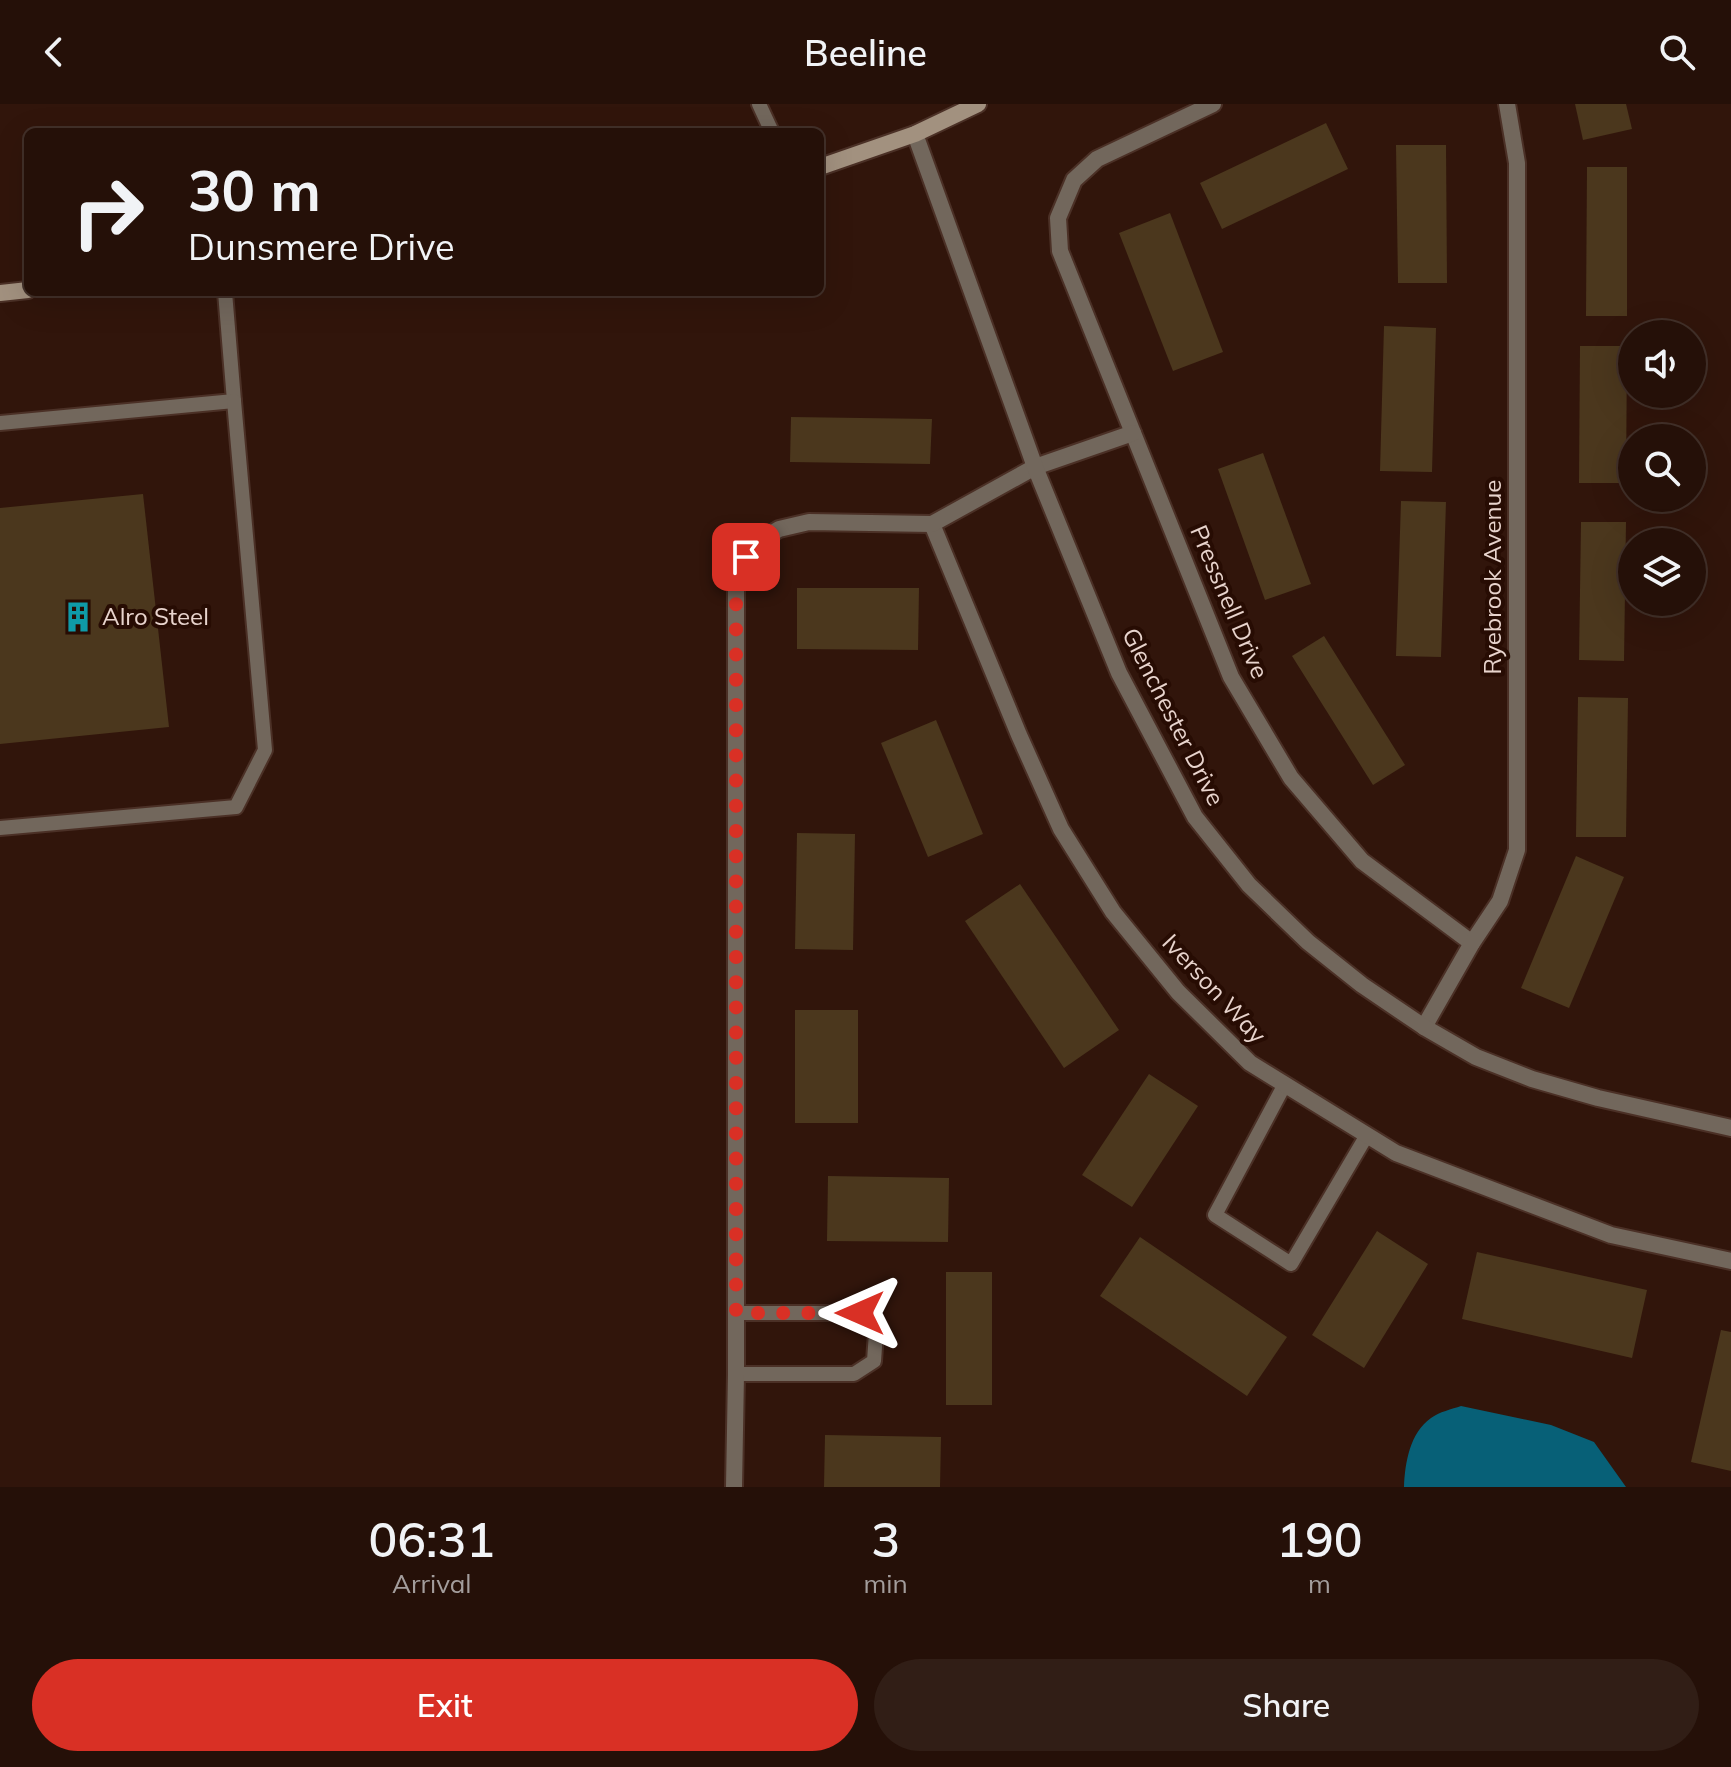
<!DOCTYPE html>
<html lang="en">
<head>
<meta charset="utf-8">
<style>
	body { margin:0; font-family:Mulish,sans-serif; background:#311e16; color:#f1f3f6; height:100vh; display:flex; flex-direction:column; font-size:30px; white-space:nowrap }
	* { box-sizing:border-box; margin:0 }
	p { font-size:26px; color:#a39d9c }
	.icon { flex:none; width:44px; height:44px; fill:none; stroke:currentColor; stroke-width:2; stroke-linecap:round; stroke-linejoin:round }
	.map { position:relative; height:1383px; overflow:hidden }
	.panel { display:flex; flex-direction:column; background:#251008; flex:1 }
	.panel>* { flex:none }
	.hud { position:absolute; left:24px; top:24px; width:800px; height:168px; border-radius:12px; box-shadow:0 8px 32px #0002,0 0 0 2px #423029; background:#251008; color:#f1f3f6; overflow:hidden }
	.tools { position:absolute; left:1618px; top:216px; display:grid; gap:16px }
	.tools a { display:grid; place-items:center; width:88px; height:88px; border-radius:50%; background:#251008; box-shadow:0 8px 32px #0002,0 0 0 2px #423029; font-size:40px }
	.pin { position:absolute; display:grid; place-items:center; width:68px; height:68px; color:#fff; margin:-34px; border-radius:16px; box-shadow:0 4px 12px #0006 }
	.me { position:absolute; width:88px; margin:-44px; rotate:270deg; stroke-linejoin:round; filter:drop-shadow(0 0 6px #0008) }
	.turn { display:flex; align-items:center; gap:28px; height:168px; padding:0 32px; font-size:36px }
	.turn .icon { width:104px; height:104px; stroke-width:2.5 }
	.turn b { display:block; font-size:56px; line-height:68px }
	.eta { display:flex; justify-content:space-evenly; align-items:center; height:136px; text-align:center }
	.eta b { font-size:48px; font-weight:600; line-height:56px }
	.action { display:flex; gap:16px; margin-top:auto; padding:16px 32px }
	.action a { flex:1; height:92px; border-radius:48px; background:#d93025; color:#fff; font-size:32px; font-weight:600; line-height:92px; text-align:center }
	.action a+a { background:#311e16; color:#f1f3f6 }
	header { display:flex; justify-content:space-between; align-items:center; height:104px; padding:0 32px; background:#251008; font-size:36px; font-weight:600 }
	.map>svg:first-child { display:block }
	.water { fill:#076077 }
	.building { fill:#4b371d }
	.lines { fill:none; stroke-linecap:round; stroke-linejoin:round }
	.service-casing { stroke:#4b3026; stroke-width:18 }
	.minor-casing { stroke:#4b3026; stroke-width:20 }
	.tertiary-casing { stroke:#4b3026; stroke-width:20 }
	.secondary-casing { stroke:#4b3026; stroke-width:20 }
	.service { stroke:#72675c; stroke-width:14 }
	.minor { stroke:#72675c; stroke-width:16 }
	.tertiary { stroke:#72675c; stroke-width:16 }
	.secondary { stroke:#a2917f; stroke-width:16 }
	.route { stroke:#d93025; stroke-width:14; stroke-dasharray:0 25.2 }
	.labels { text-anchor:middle; stroke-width:8; stroke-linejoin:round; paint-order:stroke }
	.street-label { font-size:24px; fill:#e8d4cd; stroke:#270c03 }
	.poi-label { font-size:24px; fill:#e8d4cd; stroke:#270c03; text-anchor:start }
</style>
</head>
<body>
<header><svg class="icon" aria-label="back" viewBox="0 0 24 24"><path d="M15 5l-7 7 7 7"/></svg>Beeline<svg class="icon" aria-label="search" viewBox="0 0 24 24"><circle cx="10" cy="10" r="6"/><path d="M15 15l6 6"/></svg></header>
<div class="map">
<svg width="1731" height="1383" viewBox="0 0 1731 1383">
	<rect width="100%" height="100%" fill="#31150b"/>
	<path class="water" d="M 1461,1302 L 1551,1321 L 1594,1338 L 1626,1383 L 1404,1383 C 1405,1358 1410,1329 1431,1314 C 1439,1308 1452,1305 1461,1302 Z"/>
	<g class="building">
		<path d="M 1575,0 L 1626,0 L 1632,25 L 1583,36 Z"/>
		<path d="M 1326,19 L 1348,65 L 1222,125 L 1200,79 Z"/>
		<path d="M 1396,41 L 1446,41 L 1447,179 L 1398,179 Z"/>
		<path d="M 1587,63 L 1627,63 L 1627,212 L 1586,212 Z"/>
		<path d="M 1170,109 L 1223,248 L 1173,267 L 1119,129 Z"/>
		<path d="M 1384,222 L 1436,224 L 1432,368 L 1380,367 Z"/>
		<path d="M 1580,242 L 1627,242 L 1626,379 L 1579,379 Z"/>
		<path d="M 791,313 L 932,315 L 930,360 L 790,358 Z"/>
		<path d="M 1263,349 L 1311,480 L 1265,496 L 1218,365 Z"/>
		<path d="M 143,390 L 169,623 L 0,640 L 0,404 Z"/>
		<path d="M 1401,397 L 1446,398 L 1441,553 L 1396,552 Z"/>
		<path d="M 1581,418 L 1626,418 L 1624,557 L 1579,556 Z"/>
		<path d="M 797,484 L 919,484 L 918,546 L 797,545 Z"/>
		<path d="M 1324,532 L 1405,661 L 1373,681 L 1292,552 Z"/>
		<path d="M 1578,593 L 1628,594 L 1626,733 L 1576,733 Z"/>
		<path d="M 936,616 L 983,730 L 928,753 L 881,639 Z"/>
		<path d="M 797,729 L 855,730 L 853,846 L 795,845 Z"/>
		<path d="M 1576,752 L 1624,773 L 1569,904 L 1521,884 Z"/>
		<path d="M 1020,780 L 1119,926 L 1064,964 L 965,817 Z"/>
		<rect x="795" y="906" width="63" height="113"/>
		<path d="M 1149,970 L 1198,1002 L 1132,1103 L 1082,1071 Z"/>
		<path d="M 828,1072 L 949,1074 L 948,1138 L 827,1137 Z"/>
		<path d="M 1377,1127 L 1428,1160 L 1364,1264 L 1312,1231 Z"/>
		<path d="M 1140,1133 L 1287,1233 L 1247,1292 L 1100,1192 Z"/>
		<path d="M 1477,1148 L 1647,1186 L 1632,1254 L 1462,1215 Z"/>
		<rect x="946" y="1168" width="46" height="133"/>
		<path d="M 1721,1226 L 1731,1228 L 1731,1367 L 1691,1358 Z"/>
		<path d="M 825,1331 L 941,1333 L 940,1383 L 824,1383 Z"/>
	</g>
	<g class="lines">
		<g class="service-casing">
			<g id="service">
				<path d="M 759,0 L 772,28"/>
				<path d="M 0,319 L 234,297 L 225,188"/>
				<path d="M 0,724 L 236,703 L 265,646 L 234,297"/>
				<path d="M 1285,980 L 1215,1111 L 1291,1160 L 1367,1031"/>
				<path d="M 736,1209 L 860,1209 L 876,1229 L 874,1257 L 854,1270 L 736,1270"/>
			</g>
		</g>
		<g class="minor-casing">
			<g id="minor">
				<path d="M 1213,0 L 1097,55 L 1074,76 L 1058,114 L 1060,147 L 1231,573 L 1291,674 L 1362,757 L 1472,839"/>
				<path d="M 932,420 L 1019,631 L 1061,725 L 1113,808 L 1178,888 L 1250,959 L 1396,1049 L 1611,1131 L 1731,1157"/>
				<path d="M 1424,923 L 1472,839 L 1500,797 L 1517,746 L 1517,59 L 1507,0"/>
				<path d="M 734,1383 L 736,1270 L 736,467 L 756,439 L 779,425 L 809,418 L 932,420 L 1035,363 L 1133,329"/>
			</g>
		</g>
		<g class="tertiary-casing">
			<path id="tertiary" d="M 915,30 L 1035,363 L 1119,569 L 1195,713 L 1249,781 L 1308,838 L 1362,881 L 1424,923 L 1476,953 L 1532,975 L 1598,994 L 1731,1024"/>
		</g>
		<g class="secondary-casing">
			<g id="secondary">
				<path d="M 820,63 L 915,30 L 978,0"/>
				<path d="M 0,189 L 28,186"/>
			</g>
		</g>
		<use href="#service" class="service"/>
		<use href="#minor" class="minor"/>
		<use href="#tertiary" class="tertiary"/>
		<use href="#secondary" class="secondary"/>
	</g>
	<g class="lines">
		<path class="route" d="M 746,453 L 736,467 L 736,1209 L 860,1209"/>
	</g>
	<defs>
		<g id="building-bare" transform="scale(2.4)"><path d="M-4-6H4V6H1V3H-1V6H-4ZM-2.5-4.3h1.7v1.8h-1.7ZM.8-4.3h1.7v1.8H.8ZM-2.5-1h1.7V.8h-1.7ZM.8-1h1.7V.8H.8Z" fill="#0f9aa8" stroke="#270c03" stroke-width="2.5" paint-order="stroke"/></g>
	</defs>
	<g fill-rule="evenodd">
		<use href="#building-bare" x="78" y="513"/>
	</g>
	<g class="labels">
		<g class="street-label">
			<text transform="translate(1493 473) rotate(-90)" y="8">Ryebrook Avenue</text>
			<text transform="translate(1229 498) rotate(67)" y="8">Pressnell Drive</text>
			<text transform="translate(1173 613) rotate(63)" y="8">Glenchester Drive</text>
			<text transform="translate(1214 885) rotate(47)" y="8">Iverson Way</text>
		</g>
		<g class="poi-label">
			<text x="102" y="521">Alro Steel</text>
		</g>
	</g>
</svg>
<div class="tools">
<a><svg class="icon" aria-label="sound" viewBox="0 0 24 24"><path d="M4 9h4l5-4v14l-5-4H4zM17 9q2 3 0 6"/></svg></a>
<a><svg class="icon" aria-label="search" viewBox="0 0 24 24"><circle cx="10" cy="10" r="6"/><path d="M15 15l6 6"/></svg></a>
<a><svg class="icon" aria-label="layers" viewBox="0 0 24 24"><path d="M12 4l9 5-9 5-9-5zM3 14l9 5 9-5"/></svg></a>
</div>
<div class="pin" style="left:746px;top:453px;background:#d93025"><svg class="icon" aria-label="arrive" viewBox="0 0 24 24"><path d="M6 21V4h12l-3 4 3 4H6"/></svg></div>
<svg class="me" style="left:860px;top:1209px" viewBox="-20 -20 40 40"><path d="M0-17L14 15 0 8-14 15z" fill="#d93025" stroke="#fff" stroke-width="4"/></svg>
<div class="hud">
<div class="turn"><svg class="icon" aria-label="right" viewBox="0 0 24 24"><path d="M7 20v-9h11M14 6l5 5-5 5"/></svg><div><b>30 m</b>Dunsmere Drive</div></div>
</div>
</div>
<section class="panel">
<div class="eta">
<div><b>06:31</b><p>Arrival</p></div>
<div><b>3</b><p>min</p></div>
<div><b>190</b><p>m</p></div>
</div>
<div class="action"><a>Exit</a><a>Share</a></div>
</section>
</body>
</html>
